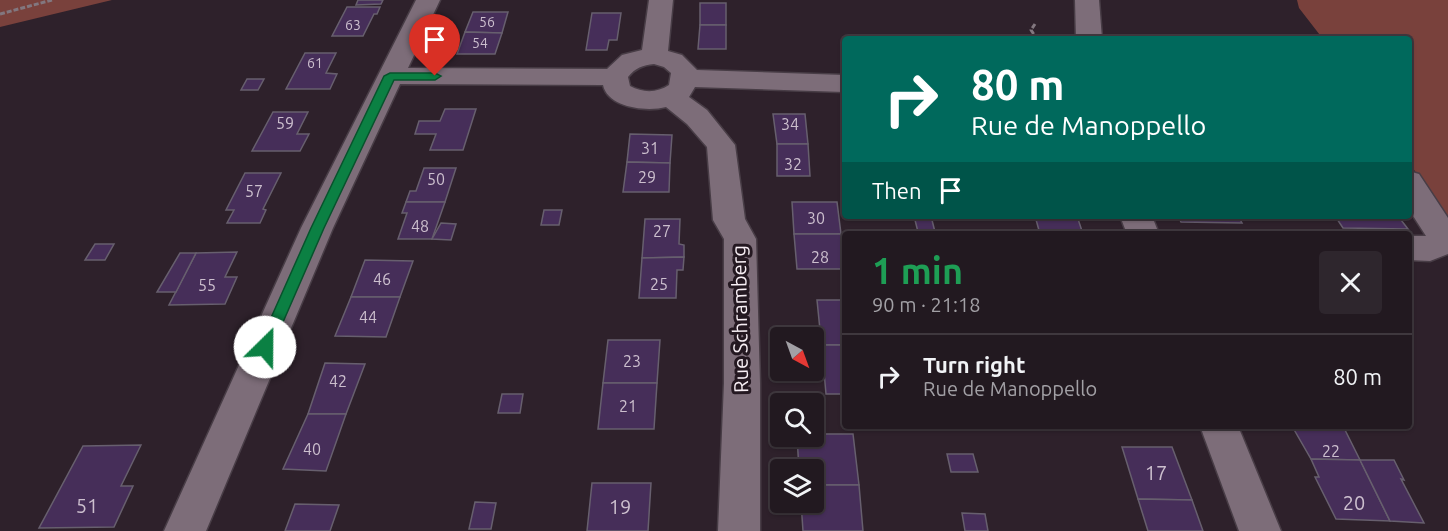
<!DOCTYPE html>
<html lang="en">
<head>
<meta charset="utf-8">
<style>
	body { margin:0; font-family:Ubuntu,sans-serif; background:#2e262d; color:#f1f3f6; height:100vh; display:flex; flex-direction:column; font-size:22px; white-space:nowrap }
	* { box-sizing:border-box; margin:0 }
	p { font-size:20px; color:#a2a0a5 }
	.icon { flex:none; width:33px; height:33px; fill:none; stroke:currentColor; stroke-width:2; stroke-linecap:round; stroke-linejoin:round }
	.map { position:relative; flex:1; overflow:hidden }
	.sheet { position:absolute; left:842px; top:231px; width:570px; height:198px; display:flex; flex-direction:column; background:#221920; border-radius:6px; box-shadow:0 2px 4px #0004,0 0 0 2px #3f383e }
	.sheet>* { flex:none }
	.banner { position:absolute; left:842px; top:36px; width:570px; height:183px; border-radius:6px; box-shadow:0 2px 4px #0004,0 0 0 2px #3f383e; background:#00695c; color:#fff; overflow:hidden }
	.needle { width:39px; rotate:139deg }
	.tools { position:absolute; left:770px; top:327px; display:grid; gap:12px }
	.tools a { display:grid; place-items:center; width:54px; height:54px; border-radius:6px; background:#221920; box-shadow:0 2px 4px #0004,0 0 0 2px #3f383e; font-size:30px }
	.pin { position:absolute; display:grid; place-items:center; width:51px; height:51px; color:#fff; margin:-62px -26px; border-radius:50% 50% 50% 0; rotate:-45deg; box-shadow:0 0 6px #0007 }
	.pin .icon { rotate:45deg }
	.me { position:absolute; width:66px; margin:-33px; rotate:23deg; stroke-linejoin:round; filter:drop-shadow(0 0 4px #0008) }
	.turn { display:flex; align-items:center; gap:21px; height:126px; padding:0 30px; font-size:27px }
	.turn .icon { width:78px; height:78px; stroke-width:2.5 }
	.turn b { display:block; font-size:42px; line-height:51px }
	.then { display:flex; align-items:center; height:57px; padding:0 30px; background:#0003; gap:12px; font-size:22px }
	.round { display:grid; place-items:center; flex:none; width:63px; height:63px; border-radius:6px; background:#2e262d }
	.overview { display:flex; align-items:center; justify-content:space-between; height:102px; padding:0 30px }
	h1 { font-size:36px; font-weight:700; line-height:45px; color:#1e9e55 }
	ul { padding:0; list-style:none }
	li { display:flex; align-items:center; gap:18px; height:84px; padding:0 30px; border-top:2px solid #3f383e }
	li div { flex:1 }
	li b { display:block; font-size:22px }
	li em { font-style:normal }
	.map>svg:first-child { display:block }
	.forest { fill:#79413c }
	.building { fill:#462e59; stroke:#675f6e; stroke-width:1.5 }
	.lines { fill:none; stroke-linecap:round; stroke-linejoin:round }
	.minor-casing { stroke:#483d46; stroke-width:3 }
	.path { stroke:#82777f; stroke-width:3; stroke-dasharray:5 2; stroke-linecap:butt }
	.minor { fill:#7d6d79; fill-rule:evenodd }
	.route { fill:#0b8043; stroke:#07532c; stroke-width:1.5 }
	.labels { text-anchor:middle; stroke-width:6; stroke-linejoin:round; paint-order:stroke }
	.far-number-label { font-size:14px; fill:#ccbfce }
	.number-label { font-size:16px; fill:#ccbfce }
	.street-label { font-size:20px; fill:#f8eff5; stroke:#241821 }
	.near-number-label { font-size:20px; fill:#ccbfce }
</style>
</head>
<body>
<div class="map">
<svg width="1448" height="531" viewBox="0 0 1448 531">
	<rect width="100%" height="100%" fill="#2e212b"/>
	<g class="forest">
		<path d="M 0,0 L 112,0 L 0,27 Z"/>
		<path d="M 1297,0 L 1448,0 L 1448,223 L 1409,162 L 1408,39 L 1323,39 L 1299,8 Z"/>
	</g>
	<g class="building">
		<path d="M 358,0 L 383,0 L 381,4 L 356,5 Z"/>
		<rect x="700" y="3" width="26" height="22"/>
		<path d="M 347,7 L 380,7 L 377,14 L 374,14 L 363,36 L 332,36 Z"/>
		<path d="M 473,12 L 508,12 L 502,33 L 465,32 Z"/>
		<path d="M 592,13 L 621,13 L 617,40 L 609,40 L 607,50 L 586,50 Z"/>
		<path d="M 700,25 L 726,25 L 726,49 L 698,49 Z"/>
		<path d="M 465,32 L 502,33 L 495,54 L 457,54 Z"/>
		<path d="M 305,53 L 336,53 L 326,73 L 337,74 L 330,89 L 286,89 Z"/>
		<path d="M 247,79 L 264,79 L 258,90 L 241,90 Z"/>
		<path d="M 445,109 L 476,109 L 463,150 L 430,150 L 436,134 L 415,134 L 419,121 L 440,121 Z"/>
		<path d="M 273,112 L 308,112 L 297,134 L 309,134 L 300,151 L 252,151 Z"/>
		<path d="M 773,114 L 805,114 L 808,144 L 777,144 Z"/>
		<path d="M 630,134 L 672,135 L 670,163 L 627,162 Z"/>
		<path d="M 777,144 L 808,144 L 810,176 L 777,176 Z"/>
		<path d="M 627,162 L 670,163 L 669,192 L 623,192 Z"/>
		<path d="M 424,168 L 456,168 L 445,202 L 406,202 L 410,191 L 416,191 Z"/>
		<path d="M 245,173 L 281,173 L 263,209 L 266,210 L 260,223 L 227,223 L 234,210 L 226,210 Z"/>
		<path d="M 406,202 L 445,202 L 432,239 L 398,239 L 407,213 L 402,213 Z"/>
		<path d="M 792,202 L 837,202 L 841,234 L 794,234 Z"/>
		<path d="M 544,210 L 562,210 L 559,225 L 541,225 Z"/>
		<path d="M 914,216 L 931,216 L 935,232 L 918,232 Z"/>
		<path d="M 1035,216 L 1077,216 L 1082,231 L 1078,231 L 1079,234 L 1040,234 Z"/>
		<path d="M 1178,216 L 1238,216 L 1242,223 L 1181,222 Z"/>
		<path d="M 1335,216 L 1398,216 L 1408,229 L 1343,228 Z"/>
		<path d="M 645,219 L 680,219 L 679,244 L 684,245 L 684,257 L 642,258 Z"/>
		<path d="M 441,223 L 456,224 L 451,240 L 432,239 Z"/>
		<path d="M 794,234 L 841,234 L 844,269 L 797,269 Z"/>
		<path d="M 95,244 L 114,244 L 105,260 L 85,260 Z"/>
		<path d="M 237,252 L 225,277 L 237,277 L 225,304 L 169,305 L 196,253 Z"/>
		<path d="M 180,253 L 196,253 L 176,292 L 157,292 Z"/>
		<path d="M 684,257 L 683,270 L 677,270 L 676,298 L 639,298 L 642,258 Z"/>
		<path d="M 365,260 L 413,261 L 400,297 L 351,297 Z"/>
		<path d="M 351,297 L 400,297 L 386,337 L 335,336 Z"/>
		<path d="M 817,300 L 844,300 L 844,345 L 815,345 L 814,330 L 820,330 Z"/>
		<path d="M 608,340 L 660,340 L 657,383 L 603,383 Z"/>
		<path d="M 815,345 L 844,345 L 844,394 L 826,394 L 823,360 L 816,360 Z"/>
		<path d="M 325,363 L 365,364 L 346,414 L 308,414 Z"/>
		<path d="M 603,383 L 657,383 L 654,429 L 598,429 Z"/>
		<path d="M 502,394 L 523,394 L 520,413 L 498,413 Z"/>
		<path d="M 308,414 L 346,414 L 326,471 L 283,469 Z"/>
		<path d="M 1292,426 L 1343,426 L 1360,460 L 1311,459 Z"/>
		<path d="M 813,434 L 853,434 L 859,485 L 813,485 L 813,470 L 799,470 L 797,436 L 813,436 Z"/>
		<path d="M 141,445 L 121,486 L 133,486 L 114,527 L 39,528 L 83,446 Z"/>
		<path d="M 1122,447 L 1172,447 L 1192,500 L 1138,499 Z"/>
		<path d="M 947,454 L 973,454 L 978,472 L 951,472 Z"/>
		<path d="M 1311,459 L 1360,460 L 1390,521 L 1336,519 L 1315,477 L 1319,477 Z"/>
		<path d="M 1360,460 L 1394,460 L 1404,480 L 1401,479 L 1424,523 L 1390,521 Z"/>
		<path d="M 592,483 L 651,483 L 648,531 L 587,531 Z"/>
		<path d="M 813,485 L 859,485 L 863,531 L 803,531 L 801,502 L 813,502 Z"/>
		<path d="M 1138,499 L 1192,500 L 1203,531 L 1148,531 Z"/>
		<path d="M 475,502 L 496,503 L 491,529 L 469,529 Z"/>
		<path d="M 295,504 L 339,505 L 330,531 L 285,531 Z"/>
		<path d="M 962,513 L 985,514 L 988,531 L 965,531 Z"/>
	</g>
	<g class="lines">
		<g class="minor-casing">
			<g id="minor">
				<path d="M 416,0 L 440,0 L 408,68 L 607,69 L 622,55 L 642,50 L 649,0 L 673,0 L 668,51 L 682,55 L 697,70 L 844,75 L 844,92 L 695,87 L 689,97 L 707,110 L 735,145 L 745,219 L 756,239 L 760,383 L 760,531 L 718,531 L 724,383 L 724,239 L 713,220 L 707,147 L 687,124 L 666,107 C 647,112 608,108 603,85 L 400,84 L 333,228 L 206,531 L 164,531 L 301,228 ZM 654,64 L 664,67 L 671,73 L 669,85 C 657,93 643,93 630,86 L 628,77 C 635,68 643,65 654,64 Z"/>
				<path d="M 1075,0 L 1099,0 L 1102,39 L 1076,39 Z"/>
				<path d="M 1408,171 L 1419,174 L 1448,218 L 1448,254 L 1430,261 L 1408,260 L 1408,236 L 1426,236 L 1408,208 Z"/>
				<path d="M 1120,216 L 1152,216 L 1159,234 L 1127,234 Z"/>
				<path d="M 1200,426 L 1238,426 L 1281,531 L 1239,531 Z"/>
			</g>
		</g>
		<g class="path">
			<path d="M 0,14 L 52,0"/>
			<path d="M 1035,24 L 1031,30 L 1037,39"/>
		</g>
		<use href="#minor" class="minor"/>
	</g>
	<path class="route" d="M 390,73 L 435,73 L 441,76 L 435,80 L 394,80 L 324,228 L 270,352 L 265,354 L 260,352 L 258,347 L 311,228 L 384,76 Z"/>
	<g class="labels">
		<g class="far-number-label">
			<text x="487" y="27">56</text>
			<text x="353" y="30">63</text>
			<text x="480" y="48">54</text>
			<text x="315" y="68">61</text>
		</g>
		<g class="number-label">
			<text x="285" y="129">59</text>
			<text x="790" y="130">34</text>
			<text x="650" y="154">31</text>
			<text x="793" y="170">32</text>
			<text x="647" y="183">29</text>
			<text x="436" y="185">50</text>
			<text x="254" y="197">57</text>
			<text x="816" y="224">30</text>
			<text x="420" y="232">48</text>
			<text x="662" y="237">27</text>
			<text x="820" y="263">28</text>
			<text x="382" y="285">46</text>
			<text x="659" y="290">25</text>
			<text x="207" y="291">55</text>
			<text x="368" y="323">44</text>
			<text x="632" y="367">23</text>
			<text x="338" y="387">42</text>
			<text x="628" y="412">21</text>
			<text x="312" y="455">40</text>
			<text x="1331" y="457">22</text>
		</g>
		<g class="street-label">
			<text transform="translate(740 319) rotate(-91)" y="7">Rue Schramberg</text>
		</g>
		<g class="near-number-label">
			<text x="1156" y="480">17</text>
			<text x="1354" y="510">20</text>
			<text x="87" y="513">51</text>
			<text x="620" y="514">19</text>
		</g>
	</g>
</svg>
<div class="tools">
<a><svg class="needle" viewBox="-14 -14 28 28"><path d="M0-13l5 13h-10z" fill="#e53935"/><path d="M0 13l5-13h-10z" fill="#a2a0a5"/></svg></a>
<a><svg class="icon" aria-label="search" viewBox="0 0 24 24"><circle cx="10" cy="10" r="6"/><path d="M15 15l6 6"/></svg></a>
<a><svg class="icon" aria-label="layers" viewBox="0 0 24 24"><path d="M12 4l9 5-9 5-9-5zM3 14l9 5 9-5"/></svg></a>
</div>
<div class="pin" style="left:435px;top:76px;background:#d93025"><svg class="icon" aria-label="arrive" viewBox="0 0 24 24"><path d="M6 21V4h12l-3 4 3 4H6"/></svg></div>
<svg class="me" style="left:265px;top:347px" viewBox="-20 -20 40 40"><circle r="19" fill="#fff"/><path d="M0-13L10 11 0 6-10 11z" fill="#0b8043"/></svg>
<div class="banner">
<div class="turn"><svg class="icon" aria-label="right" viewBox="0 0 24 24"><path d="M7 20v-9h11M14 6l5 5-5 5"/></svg><div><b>80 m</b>Rue de Manoppello</div></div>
<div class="then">Then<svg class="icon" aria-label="arrive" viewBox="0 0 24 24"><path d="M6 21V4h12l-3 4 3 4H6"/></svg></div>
</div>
<section class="sheet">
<div class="overview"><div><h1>1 min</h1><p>90 m · 21:18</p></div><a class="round"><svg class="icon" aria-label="close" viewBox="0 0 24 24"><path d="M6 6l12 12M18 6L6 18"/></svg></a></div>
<ul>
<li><svg class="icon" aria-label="right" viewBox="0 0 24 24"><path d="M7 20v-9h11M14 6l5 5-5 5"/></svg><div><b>Turn right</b><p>Rue de Manoppello</p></div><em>80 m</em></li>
</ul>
</section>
</div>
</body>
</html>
